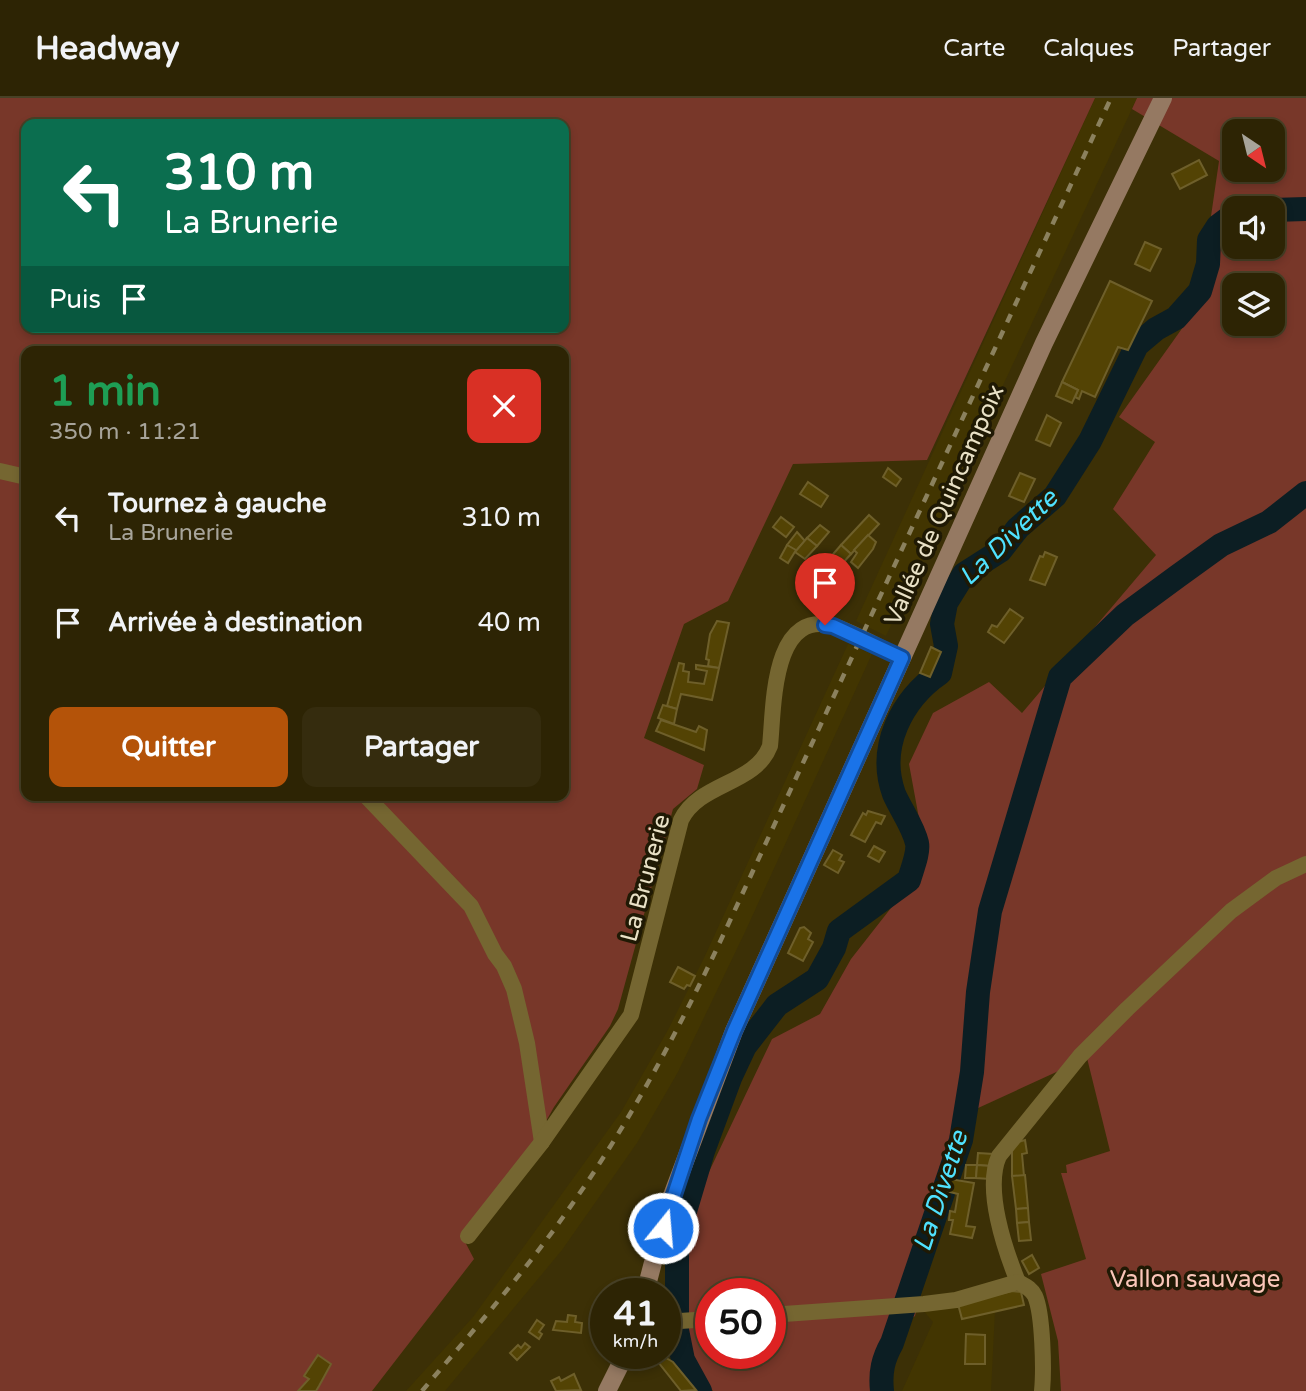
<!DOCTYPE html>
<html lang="fr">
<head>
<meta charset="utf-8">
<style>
	body { margin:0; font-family:"Varela Round",sans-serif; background:#352c0e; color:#f1f3f6; height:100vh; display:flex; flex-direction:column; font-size:26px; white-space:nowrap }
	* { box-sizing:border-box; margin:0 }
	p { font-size:23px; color:#a7a49a }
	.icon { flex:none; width:38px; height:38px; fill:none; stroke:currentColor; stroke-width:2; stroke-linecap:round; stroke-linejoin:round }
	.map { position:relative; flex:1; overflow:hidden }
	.sheet { position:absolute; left:21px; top:248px; width:548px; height:455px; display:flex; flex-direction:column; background:#2d2404; border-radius:14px; box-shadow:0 4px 10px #0003,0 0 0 2px #484126 }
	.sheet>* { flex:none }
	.guide { position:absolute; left:21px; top:21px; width:548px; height:214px; border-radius:14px; box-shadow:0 4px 10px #0003,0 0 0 2px #484126; background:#0b6e4f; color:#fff; overflow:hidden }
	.needle { width:46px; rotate:145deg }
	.tools { position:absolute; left:1222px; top:21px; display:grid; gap:14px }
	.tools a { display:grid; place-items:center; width:63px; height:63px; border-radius:14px; background:#2d2404; box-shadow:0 4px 10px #0003,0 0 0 2px #484126; font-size:35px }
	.speed { position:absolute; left:590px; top:1180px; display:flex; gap:14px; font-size:35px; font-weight:700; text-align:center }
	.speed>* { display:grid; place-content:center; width:91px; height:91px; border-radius:50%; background:#2d2404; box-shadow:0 4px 10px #0003,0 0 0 2px #484126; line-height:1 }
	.speed small { font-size:18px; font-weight:400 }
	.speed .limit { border:10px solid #d22; background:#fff; color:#111 }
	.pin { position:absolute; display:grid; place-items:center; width:60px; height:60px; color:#fff; margin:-72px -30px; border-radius:50% 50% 50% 0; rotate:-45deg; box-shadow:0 0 7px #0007 }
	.pin .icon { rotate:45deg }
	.me { position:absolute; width:77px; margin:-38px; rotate:17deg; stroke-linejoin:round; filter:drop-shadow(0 0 5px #0008) }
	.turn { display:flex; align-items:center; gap:24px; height:147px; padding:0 28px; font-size:32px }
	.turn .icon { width:91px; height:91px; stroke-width:2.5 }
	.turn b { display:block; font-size:49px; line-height:60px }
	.then { display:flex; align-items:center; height:66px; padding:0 28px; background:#0003; gap:14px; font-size:26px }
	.round { display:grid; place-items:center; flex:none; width:74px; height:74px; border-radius:14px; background:#352c0e }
	.summary { display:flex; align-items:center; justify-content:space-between; height:119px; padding:0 28px }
	h1 { font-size:42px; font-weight:700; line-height:52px; color:#1e9e55 }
	.cta { display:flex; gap:14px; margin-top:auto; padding:14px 28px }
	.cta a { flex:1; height:80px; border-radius:14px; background:#b45309; color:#fff; font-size:28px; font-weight:700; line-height:80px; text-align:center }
	.cta a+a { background:#352c0e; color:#f1f3f6 }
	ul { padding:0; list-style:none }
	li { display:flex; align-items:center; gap:21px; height:105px; padding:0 28px }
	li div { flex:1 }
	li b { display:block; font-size:26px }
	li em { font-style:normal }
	header { display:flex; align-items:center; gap:42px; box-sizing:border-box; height:98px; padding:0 35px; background:#2d2404; border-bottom:2px solid #484126 }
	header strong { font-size:33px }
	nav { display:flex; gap:38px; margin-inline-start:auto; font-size:24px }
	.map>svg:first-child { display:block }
	.built { fill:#423501 }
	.green { fill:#783729; fill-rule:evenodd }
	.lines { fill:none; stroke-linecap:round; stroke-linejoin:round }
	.river { stroke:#0c1e23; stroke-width:24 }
	.building { fill:#534304; stroke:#6e5f2a; stroke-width:2 }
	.street { stroke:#756631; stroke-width:16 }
	.secondary { stroke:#957962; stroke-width:18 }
	.rail { stroke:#8b815e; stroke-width:4.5; stroke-dasharray:9 9; stroke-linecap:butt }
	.route-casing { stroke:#114b97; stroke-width:18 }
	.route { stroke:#1a73e8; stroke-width:12 }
	.labels { text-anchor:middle; stroke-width:7; stroke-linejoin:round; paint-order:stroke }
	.street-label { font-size:24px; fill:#e9e1c6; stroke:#1f1904 }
	.park-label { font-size:24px; fill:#fbc6b9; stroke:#1f1904 }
	.water-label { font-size:26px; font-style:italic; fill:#4fe1fd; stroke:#1f1904 }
</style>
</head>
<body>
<header>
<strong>Headway</strong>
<nav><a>Carte</a><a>Calques</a><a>Partager</a></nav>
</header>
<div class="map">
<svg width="1306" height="1293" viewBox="0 0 1306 1293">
	<rect width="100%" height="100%" fill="#3c3006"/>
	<g class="built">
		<path d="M 1095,0 L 1137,0 L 886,538 L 856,523 Z"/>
		<path d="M 848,546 L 872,556 L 745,834 L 678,974 L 637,1045 L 562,1152 L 445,1293 L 406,1293 L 473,1219 L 621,1014 L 669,930 L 704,860 Z"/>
		<path d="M 1021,1194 L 1024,1207 L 995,1213 L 991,1293 L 902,1293 L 933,1224 L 922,1211 Z"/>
	</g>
	<g class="green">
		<path d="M 0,0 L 1095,0 L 927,362 L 793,366 L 728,503 L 684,526 L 644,640 L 704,667 L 697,691 L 673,711 L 618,911 L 610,928 L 554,1009 L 532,1048 L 462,1138 L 474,1161 L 372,1293 L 0,1293 ZM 26,26 L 564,26 L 564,229 L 26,229 ZM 26,254 L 564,254 L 564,698 L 26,698 Z"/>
		<path d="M 1137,0 L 1306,0 L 1306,1293 L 1061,1293 L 1058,1243 L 1041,1176 L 1086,1161 L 1061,1075 L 1067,1075 L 1066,1067 L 1110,1053 L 1087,960 L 965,1016 L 915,1218 L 893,1235 L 879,1293 L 713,1293 L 692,1264 L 677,1212 L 689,1116 L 772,941 L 820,916 L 851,861 L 927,764 L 909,666 L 933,615 L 989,584 L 1022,615 L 1156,457 L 1113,411 L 1155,344 L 1119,319 L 1198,208 L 1219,63 L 1132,11 ZM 1234,33 L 1272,33 L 1272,72 L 1234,72 ZM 1234,110 L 1272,110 L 1272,149 L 1234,149 ZM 1234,187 L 1272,187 L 1272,226 L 1234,226 ZM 710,1195 L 770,1195 L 770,1255 L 710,1255 Z"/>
	</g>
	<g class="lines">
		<g class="river">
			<path d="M 1272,112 L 1306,111"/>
			<path d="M 700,1293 L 683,1262 L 677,1232 L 677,1140 L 703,1053 L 730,980 L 745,948 L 777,907 L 817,881 L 834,850 L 839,833 L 909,782 C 912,771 919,755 917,745 C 913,728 901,712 894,696 C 877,649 902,601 940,575 L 946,548 L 942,526 L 946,505 L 964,476 L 1000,453 L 1018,430 L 1055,398 L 1090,343 L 1137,247 L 1156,231 L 1176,220 L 1200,193 L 1208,166 L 1209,142 L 1218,128 L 1234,116"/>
			<path d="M 882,1293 C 880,1274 883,1261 892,1245 L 961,1042 L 972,974 L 978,894 L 990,813 L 1060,579 L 1125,517 L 1178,478 L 1221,447 L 1269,424 L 1306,395"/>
		</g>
	</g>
	<g class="building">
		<path d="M 1199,62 L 1207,77 L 1180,91 L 1172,76 Z"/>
		<path d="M 1145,144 L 1161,151 L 1150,173 L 1135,166 Z"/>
		<path d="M 1110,183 L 1152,203 L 1128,252 L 1118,249 L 1095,299 L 1082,293 L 1079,301 L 1075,299 L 1078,292 L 1062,284 Z"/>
		<path d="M 1062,284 L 1078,292 L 1072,305 L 1056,298 Z"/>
		<path d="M 1047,317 L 1061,325 L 1050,348 L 1036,342 Z"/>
		<path d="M 888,370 L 901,381 L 896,388 L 883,379 Z"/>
		<path d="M 1020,375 L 1035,381 L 1024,404 L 1009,398 Z"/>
		<path d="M 808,384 L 828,398 L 821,409 L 800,396 Z"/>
		<path d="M 869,417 L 879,426 L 851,456 L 841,447 Z"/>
		<path d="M 781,419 L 794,429 L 786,439 L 773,429 Z"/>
		<path d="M 820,427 L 829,434 L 817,448 L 807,440 Z"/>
		<path d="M 797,434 L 805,443 L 796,453 L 787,447 Z"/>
		<path d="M 868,437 L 876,444 L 873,451 L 858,470 L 851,464 L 857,455 L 854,452 Z"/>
		<path d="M 807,440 L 817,448 L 805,461 L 795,454 Z"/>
		<path d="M 787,447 L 796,452 L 788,465 L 780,460 Z"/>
		<path d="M 841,447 L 851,456 L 833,476 L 830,476 L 822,469 Z"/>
		<path d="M 1045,454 L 1057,459 L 1045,487 L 1030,482 L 1040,458 L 1043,459 Z"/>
		<path d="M 811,480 L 824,487 L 828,482 L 833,486 L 823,500 L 805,490 Z"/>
		<path d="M 1010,511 L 1023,520 L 1004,545 L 988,534 L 992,527 L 997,529 Z"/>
		<path d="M 717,523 L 729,525 L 719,570 L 708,568 L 709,562 L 706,561 L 710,536 Z"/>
		<path d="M 931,549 L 941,554 L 930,579 L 920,575 Z"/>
		<path d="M 679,565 L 684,566 L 683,573 L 689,574 L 688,584 L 704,586 L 707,573 L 696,571 L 696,567 L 719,570 L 712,602 L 681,596 L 677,611 L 667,608 Z"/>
		<path d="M 663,607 L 677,611 L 674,626 L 658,620 Z"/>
		<path d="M 661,622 L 696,634 L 699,628 L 707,632 L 704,652 L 656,633 Z"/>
		<path d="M 868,713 L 885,718 L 881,726 L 876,724 L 865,744 L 851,737 L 863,715 L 866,717 Z"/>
		<path d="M 874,748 L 885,754 L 879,764 L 868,758 Z"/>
		<path d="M 833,752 L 842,757 L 839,762 L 844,764 L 838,775 L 824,767 Z"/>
		<path d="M 804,829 L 811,835 L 808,841 L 813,844 L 803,863 L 788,855 L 800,830 Z"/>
		<path d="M 678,869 L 695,878 L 690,888 L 687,887 L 684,891 L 670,884 Z"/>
		<path d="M 1025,1042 L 1027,1055 L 1022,1056 L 1024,1078 L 1012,1078 L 1012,1046 Z"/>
		<path d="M 978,1055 L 993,1056 L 991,1068 L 977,1067 Z"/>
		<path d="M 966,1067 L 977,1067 L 976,1080 L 965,1080 Z"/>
		<path d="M 977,1067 L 991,1068 L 990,1081 L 976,1080 Z"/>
		<path d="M 1025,1077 L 1028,1110 L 1016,1111 L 1012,1078 Z"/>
		<path d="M 950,1081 L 974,1085 L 966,1128 L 975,1129 L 972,1140 L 950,1136 L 953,1122 L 949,1122 L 950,1113 L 955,1114 L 958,1096 L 946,1093 Z"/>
		<path d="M 1028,1110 L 1029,1124 L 1017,1125 L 1016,1111 Z"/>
		<path d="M 1029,1124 L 1031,1142 L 1019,1143 L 1017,1125 Z"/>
		<path d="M 1032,1157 L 1039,1170 L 1029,1176 L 1022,1163 Z"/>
		<path d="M 1012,1193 L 1021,1194 L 1024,1207 L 962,1221 L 958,1206 Z"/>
		<path d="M 606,1209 L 606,1237 L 597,1235 Z"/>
		<path d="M 568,1217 L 576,1218 L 575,1224 L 582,1225 L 581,1235 L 553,1232 L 556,1223 L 567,1224 Z"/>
		<path d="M 537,1222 L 544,1227 L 539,1234 L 542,1236 L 539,1241 L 529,1234 Z"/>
		<path d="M 966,1236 L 985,1237 L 985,1266 L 965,1266 Z"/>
		<path d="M 525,1245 L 530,1249 L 517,1262 L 510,1255 L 518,1247 L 521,1250 Z"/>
		<path d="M 659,1256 L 673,1264 L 696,1292 L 681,1293 L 655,1260 Z"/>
		<path d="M 318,1257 L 331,1266 L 319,1288 L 316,1293 L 298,1293 L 309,1281 L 304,1278 Z"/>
		<path d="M 574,1276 L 581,1292 L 556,1293 L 551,1283 L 559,1279 L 561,1283 Z"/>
	</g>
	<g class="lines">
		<g class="street">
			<path d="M 0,373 L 26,379"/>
			<path d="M 366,698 L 471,808 L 495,856 L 504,868 L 514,891 L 527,945 L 542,1044"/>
			<path d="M 468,1138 L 542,1044 L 631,917 L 681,722 C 700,684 755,687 770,648 C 774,611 771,511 833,528 C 856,535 880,550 902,560"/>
			<path d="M 1018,1184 C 1005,1152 984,1091 999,1058 L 1080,958 L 1127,911 L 1231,813 L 1276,780 L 1306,766"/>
			<path d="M 770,1217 L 924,1206 L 956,1202 L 1018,1184 C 1025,1188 1031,1190 1035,1198 C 1043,1216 1044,1273 1042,1293"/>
			<path d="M 665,1224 L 710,1221"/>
		</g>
		<g class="secondary">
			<path d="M 645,1195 L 667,1111 L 734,933 L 1044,245 L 1163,0"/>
			<path d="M 607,1293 L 626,1255"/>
		</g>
		<path class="rail" d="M 422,1293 C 472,1234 524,1175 568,1112 C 634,1019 686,918 733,816 L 1111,0"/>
	</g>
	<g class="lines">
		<g class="route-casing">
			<path id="route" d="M 663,1130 L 699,1021 L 734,933 L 902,560 L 833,528 L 825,527"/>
		</g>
		<use href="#route" class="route"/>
	</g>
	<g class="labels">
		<g class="street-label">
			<text transform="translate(944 407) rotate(-66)" y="8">Vallée de Quincampoix</text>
			<text transform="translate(645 780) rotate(-75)" y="8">La Brunerie</text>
		</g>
		<g class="park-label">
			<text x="1195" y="1189">Vallon sauvage</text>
		</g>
		<g class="water-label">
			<text transform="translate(1008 439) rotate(-44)" y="9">La Divette</text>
			<text transform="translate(940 1093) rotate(-72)" y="9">La Divette</text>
		</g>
	</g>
</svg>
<div class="tools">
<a><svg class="needle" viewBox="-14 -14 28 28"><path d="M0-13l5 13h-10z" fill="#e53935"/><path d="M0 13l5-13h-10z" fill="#a7a49a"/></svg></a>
<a><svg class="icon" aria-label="sound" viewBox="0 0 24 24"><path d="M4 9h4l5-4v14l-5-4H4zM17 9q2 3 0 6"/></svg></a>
<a><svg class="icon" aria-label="layers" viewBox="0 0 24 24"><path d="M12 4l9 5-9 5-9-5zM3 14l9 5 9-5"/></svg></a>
</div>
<div class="speed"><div>41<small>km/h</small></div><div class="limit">50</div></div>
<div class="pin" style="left:825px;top:527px;background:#d93025"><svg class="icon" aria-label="arrive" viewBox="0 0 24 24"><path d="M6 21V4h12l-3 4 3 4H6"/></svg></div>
<svg class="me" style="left:663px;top:1130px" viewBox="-20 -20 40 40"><circle r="17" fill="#1a73e8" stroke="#fff" stroke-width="3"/><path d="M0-11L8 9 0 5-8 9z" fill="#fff"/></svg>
<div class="guide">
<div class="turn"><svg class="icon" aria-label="left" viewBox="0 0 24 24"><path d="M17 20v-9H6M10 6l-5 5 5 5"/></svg><div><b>310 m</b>La Brunerie</div></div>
<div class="then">Puis<svg class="icon" aria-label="arrive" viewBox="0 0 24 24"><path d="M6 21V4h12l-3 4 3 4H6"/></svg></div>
</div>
<section class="sheet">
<div class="summary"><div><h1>1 min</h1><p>350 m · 11:21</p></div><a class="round" style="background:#d93025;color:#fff"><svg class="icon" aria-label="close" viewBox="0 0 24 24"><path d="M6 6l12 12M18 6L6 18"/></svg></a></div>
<ul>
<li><svg class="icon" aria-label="left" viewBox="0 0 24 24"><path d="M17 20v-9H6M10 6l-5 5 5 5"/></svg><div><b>Tournez à gauche</b><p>La Brunerie</p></div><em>310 m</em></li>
<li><svg class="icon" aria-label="arrive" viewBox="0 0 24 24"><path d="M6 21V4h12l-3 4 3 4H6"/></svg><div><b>Arrivée à destination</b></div><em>40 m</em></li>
</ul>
<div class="cta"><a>Quitter</a><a>Partager</a></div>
</section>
</div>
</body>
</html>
